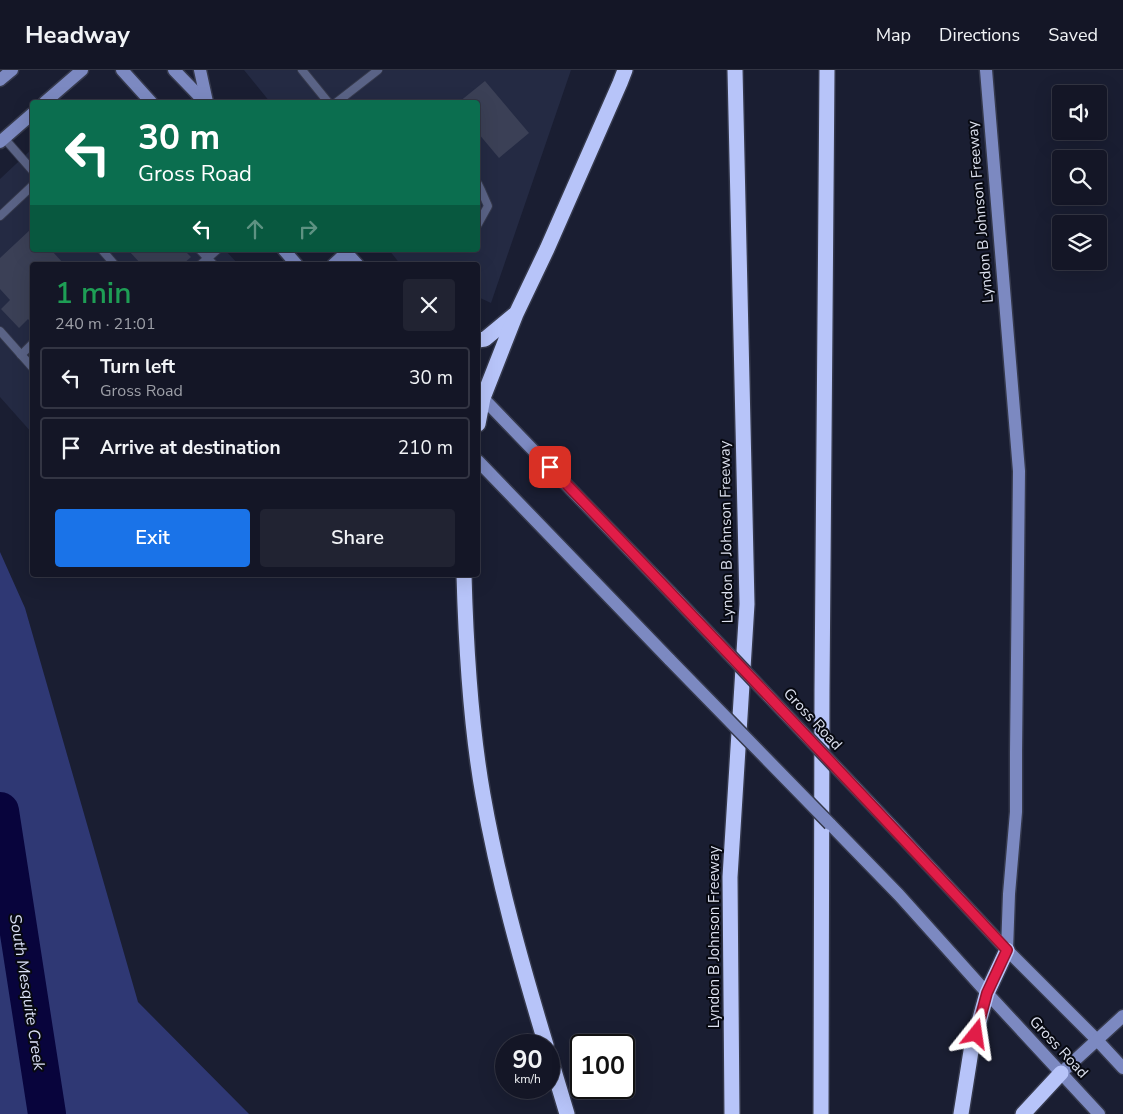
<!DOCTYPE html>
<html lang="en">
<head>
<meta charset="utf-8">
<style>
	body { margin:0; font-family:"Nunito Sans",sans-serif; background:#212332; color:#f1f3f6; height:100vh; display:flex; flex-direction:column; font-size:19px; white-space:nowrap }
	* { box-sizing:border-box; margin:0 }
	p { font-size:16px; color:#9d9fa7 }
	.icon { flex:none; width:28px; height:28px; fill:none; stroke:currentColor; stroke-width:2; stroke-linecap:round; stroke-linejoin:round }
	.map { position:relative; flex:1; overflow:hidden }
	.sheet { position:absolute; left:30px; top:192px; width:450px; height:315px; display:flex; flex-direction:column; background:#141626; border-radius:5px; box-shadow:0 5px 20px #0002,0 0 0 1px #333543 }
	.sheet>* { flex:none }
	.top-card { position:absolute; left:30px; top:30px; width:450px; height:152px; border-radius:5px; box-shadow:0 5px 20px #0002,0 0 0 1px #333543; background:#0b6e4f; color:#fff; overflow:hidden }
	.fabs { position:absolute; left:1052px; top:15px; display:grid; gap:10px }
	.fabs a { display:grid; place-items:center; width:55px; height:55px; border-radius:5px; background:#141626; box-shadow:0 5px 20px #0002,0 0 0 1px #333543; font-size:25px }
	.speed { position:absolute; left:495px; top:964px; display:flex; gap:10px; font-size:25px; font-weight:700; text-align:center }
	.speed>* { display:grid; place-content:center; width:65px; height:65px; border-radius:50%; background:#141626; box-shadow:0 5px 20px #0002,0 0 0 1px #333543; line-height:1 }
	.speed small { font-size:12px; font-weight:400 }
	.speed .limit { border:2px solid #111; border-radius:8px; background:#fff; color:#111 }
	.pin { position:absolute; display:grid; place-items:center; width:42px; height:42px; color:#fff; margin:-21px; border-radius:10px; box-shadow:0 2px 8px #0006 }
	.me { position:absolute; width:55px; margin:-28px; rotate:15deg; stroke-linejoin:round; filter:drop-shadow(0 0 4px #0008) }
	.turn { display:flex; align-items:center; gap:18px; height:105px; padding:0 25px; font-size:22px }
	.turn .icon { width:65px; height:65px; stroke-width:2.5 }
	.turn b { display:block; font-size:35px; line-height:42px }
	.lanes { display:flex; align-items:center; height:48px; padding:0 25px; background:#0003; justify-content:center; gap:25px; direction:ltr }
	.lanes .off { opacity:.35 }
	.round { display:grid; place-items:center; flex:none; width:52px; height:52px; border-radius:5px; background:#212332 }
	.head { display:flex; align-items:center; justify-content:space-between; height:85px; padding:0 25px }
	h1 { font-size:30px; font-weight:600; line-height:38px; color:#1e9e55 }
	.cta { display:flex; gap:10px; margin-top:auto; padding:10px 25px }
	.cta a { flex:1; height:58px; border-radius:5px; background:#1a73e8; color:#fff; font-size:20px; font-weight:600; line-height:58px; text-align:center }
	.cta a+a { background:#212332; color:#f1f3f6 }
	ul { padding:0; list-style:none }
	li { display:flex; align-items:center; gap:15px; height:62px; margin:0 10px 8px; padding:0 15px; border:2px solid #333543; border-radius:5px }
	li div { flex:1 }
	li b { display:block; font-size:19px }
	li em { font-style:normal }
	header { display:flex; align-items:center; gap:30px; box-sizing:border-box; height:70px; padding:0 25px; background:#141626; border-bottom:1px solid #333543 }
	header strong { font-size:24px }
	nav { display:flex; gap:28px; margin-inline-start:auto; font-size:18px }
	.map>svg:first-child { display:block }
	.built { fill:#242a43 }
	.green { fill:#2f3874 }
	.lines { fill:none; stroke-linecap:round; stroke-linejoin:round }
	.river { stroke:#08043c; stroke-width:38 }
	.building { fill:#3b4056 }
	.lane-casing { stroke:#35394c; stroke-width:10 }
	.secondary-casing { stroke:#35394c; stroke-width:15 }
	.highway-casing { stroke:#35394c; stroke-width:18 }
	.lane { stroke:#5a6386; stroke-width:8 }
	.secondary { stroke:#7c89c1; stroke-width:12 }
	.highway { stroke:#b7c4f9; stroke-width:15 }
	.secondary-bridge-casing { stroke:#35394c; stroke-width:15; stroke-linecap:butt }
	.secondary-bridge { stroke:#7c89c1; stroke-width:12 }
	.route-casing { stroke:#92132f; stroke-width:12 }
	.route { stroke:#e11d48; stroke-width:9 }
	.labels { text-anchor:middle; stroke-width:4; stroke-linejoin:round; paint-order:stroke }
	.street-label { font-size:15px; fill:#dde1ef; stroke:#070911 }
	.water-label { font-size:16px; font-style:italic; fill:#dae0f7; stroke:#070911 }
</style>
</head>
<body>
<header>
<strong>Headway</strong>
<nav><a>Map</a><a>Directions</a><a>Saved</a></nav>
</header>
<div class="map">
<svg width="1123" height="1044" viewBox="0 0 1123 1044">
	<rect width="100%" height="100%" fill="#1a1e32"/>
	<g class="built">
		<path d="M 244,0 L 571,0 L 491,233 L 478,227 L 478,195 L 401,195 L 389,180 L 478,180 L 478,32 L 270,32 Z"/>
		<path d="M 32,79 L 32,180 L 225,180 L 239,195 L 32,195 L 32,363 L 0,327 L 0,109 Z"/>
	</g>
	<path class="green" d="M 0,482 L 25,538 L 138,932 L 249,1044 L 0,1044 Z"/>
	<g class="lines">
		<path class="river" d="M 0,741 L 47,1044"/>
	</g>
	<g class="building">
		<path d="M 485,11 L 529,63 L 499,88 L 478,63 L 478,32 L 459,32 Z"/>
		<path d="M 31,159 L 32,161 L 32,180 L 51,180 L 65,195 L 32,195 L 32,254 L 28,249 L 19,258 L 1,239 L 10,230 L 0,219 L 0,188 Z"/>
		<path d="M 128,180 L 184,180 L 191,187 L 182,195 L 142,195 Z"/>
	</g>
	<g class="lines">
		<g class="lane-casing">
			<g id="lane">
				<path d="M 302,0 L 328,32"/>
				<path d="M 337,32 L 378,0"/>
				<path d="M 4,68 L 32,100"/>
				<path d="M 478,114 L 481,120 L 488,136 L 478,154"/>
				<path d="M 0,146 L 32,116"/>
				<path d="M 102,180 L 115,195"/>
				<path d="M 200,180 L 214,195"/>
				<path d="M 200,195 L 217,180"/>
				<path d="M 0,261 L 32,297"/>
				<path d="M 21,285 L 32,274"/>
			</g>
		</g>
		<g class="secondary-casing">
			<g id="secondary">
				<path d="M 122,0 L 151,32"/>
				<path d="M 174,0 L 205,32"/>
				<path d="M 200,0 L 207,32"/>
				<path d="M 986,0 L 1019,401 L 1016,682 L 1016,742 L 1009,824 L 1007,880"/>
				<path d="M 0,10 L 12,0"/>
				<path d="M 45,32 L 82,0"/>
				<path d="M 0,72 L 32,44"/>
				<path d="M 284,180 L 297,195"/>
				<path d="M 344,180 L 358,195"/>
				<path d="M 333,195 L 347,182"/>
				<path d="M 479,324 L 670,522"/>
				<path d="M 478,391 L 670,590"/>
				<path d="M 830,754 L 899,825 L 987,923 L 1099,1044"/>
				<path d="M 902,767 L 1007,880 L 1097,970 L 1123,998"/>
				<path d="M 1061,1003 L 1123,946"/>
			</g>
		</g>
		<g class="highway-casing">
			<g id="highway">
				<path d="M 478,270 L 485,269 L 514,245"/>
				<path d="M 478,354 L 483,328 L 516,244 L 547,179 L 620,13 L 625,0"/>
				<path d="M 464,505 C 466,578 470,652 483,725 C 498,810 521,892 546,975"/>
				<path d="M 549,984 L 567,1044"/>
				<path d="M 732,1044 L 730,807 L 747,534 L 735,0"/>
				<path d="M 821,1044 L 822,620 L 827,0"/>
				<path d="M 961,1044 L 971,981 L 987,923 L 1007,880"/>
				<path d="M 1023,1044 L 1061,1003"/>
			</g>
		</g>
		<use href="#lane" class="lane"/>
		<use href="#secondary" class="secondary"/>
		<use href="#highway" class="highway"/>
		<g class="secondary-bridge-casing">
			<g id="secondary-bridge">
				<path d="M 670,522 L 902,767"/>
				<path d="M 670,590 L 830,754"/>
			</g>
		</g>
		<use href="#secondary-bridge" class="secondary-bridge"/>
	</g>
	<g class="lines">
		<g class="route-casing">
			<path id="route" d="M 550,397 C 704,557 856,718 1007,880 L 987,923 L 976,964"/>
		</g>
		<use href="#route" class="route"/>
	</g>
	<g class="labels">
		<g class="street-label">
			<text transform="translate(980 142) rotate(-95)" y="5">Lyndon B Johnson Freeway</text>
			<text transform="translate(726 462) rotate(-91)" y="5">Lyndon B Johnson Freeway</text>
			<text transform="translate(813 649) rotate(47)" y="5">Gross Road</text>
			<text transform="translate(714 867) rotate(-90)" y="5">Lyndon B Johnson Freeway</text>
			<text transform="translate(1059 977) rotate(47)" y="5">Gross Road</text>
		</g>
		<g class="water-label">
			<text transform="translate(28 922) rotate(81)" y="6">South Mesquite Creek</text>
		</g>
	</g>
</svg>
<div class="fabs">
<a><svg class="icon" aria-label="sound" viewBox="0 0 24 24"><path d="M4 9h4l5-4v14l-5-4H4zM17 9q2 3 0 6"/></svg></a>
<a><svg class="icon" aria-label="search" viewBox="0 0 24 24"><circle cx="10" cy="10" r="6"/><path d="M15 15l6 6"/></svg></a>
<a><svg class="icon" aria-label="layers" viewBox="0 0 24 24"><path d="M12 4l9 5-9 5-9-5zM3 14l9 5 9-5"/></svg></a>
</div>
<div class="speed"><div>90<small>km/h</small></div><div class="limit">100</div></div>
<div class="pin" style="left:550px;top:397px;background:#d93025"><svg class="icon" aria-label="arrive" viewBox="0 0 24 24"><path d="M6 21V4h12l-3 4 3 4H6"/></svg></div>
<svg class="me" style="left:976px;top:964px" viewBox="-20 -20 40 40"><path d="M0-17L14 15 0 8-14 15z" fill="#e11d48" stroke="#fff" stroke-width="4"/></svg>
<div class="top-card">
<div class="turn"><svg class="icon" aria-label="left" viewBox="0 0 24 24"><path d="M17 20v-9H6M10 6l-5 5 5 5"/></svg><div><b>30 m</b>Gross Road</div></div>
<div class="lanes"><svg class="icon" aria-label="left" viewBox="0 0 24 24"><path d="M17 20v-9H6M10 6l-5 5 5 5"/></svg><svg class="icon off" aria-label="ahead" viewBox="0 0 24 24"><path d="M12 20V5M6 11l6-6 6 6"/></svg><svg class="icon off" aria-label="right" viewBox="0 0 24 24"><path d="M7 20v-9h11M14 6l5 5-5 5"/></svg></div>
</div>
<section class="sheet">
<div class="head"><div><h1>1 min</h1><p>240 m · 21:01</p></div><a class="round"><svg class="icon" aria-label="close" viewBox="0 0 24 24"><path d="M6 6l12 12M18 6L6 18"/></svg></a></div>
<ul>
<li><svg class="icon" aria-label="left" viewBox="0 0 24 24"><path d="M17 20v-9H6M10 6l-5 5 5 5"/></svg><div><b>Turn left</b><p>Gross Road</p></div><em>30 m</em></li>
<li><svg class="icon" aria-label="arrive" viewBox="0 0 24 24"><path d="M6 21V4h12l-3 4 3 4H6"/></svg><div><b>Arrive at destination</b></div><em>210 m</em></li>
</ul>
<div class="cta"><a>Exit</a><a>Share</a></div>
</section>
</div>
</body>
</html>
